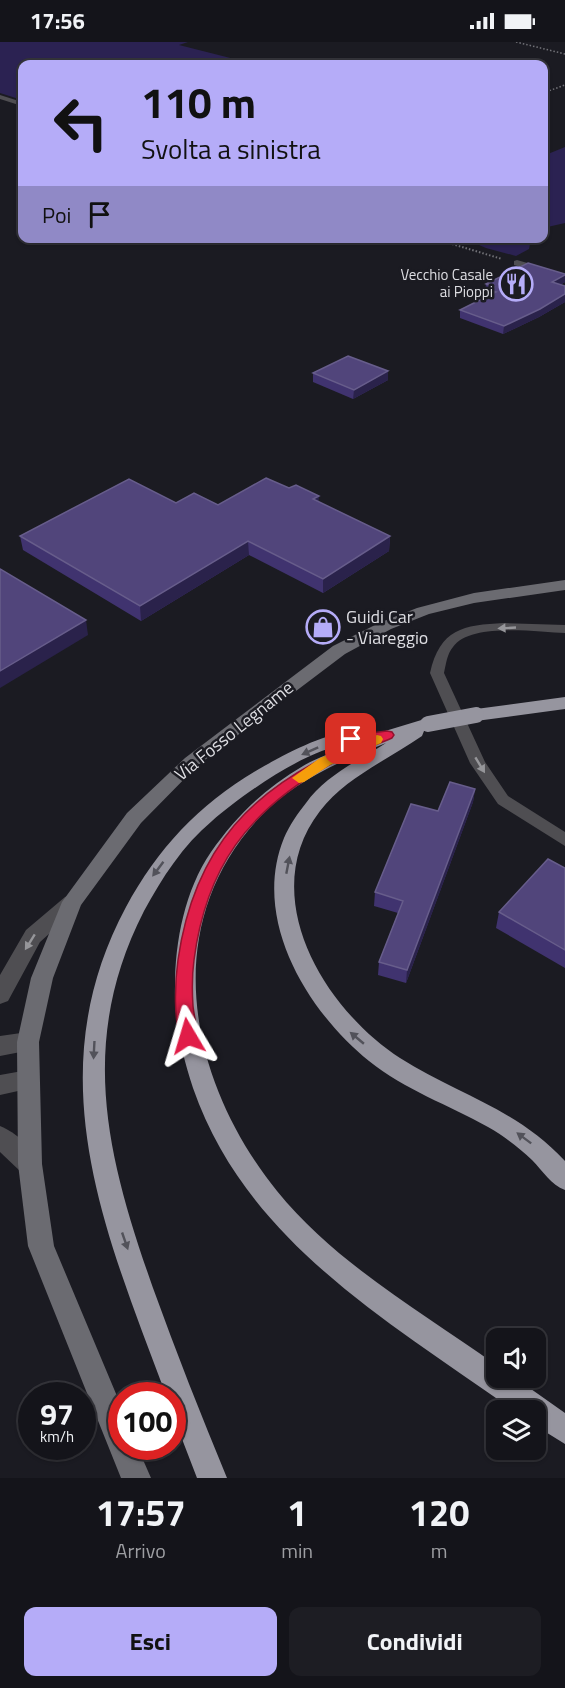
<!DOCTYPE html>
<html lang="it">
<head>
<meta charset="utf-8">
<style>
	body { margin:0; font-family:"Titillium Web",sans-serif; background:#1d1d23; color:#f1f3f6; height:100vh; display:flex; flex-direction:column; font-size:22px; white-space:nowrap }
	* { box-sizing:border-box; margin:0 }
	p { font-size:20px; color:#9d9ea2 }
	.icon { flex:none; width:33px; height:33px; fill:none; stroke:currentColor; stroke-width:2; stroke-linecap:round; stroke-linejoin:round }
	.map { position:relative; height:1436px; overflow:hidden }
	.side { display:flex; flex-direction:column; background:#14141a; flex:1 }
	.side>* { flex:none }
	.banner { position:absolute; left:18px; top:18px; width:530px; height:183px; border-radius:12px; box-shadow:0 2px 4px #0004,0 0 0 2px #333339; background:#b5acf8; color:#111; overflow:hidden }
	.buttons { position:absolute; left:486px; top:1286px; display:grid; gap:12px }
	.buttons a { display:grid; place-items:center; width:60px; height:60px; border-radius:12px; background:#14141a; box-shadow:0 2px 4px #0004,0 0 0 2px #333339; font-size:30px }
	.speed { position:absolute; left:18px; top:1340px; display:flex; gap:12px; font-size:30px; font-weight:700; text-align:center }
	.speed>* { display:grid; place-content:center; width:78px; height:78px; border-radius:50%; background:#14141a; box-shadow:0 2px 4px #0004,0 0 0 2px #333339; line-height:1 }
	.speed small { font-size:15px; font-weight:400 }
	.speed .limit { border:9px solid #d22; background:#fff; color:#111 }
	.pin { position:absolute; display:grid; place-items:center; width:51px; height:51px; color:#fff; margin:-26px; border-radius:12px; box-shadow:0 3px 9px #0006 }
	.me { position:absolute; width:66px; margin:-33px; rotate:353deg; stroke-linejoin:round; filter:drop-shadow(0 0 4px #0008) }
	.turn { display:flex; align-items:center; gap:21px; height:126px; padding:0 24px; font-size:27px }
	.turn .icon { width:78px; height:78px; stroke-width:2.5 }
	.turn b { display:block; font-size:42px; line-height:51px }
	.then { display:flex; align-items:center; height:57px; padding:0 24px; background:#0003; gap:12px; font-size:22px }
	.eta { display:flex; justify-content:space-evenly; align-items:center; height:102px; text-align:center }
	.eta b { font-size:36px; font-weight:700; line-height:42px }
	.button { display:flex; gap:12px; margin-top:auto; padding:12px 24px }
	.button a { flex:1; height:69px; border-radius:12px; background:#b5acf8; color:#111; font-size:24px; font-weight:700; line-height:69px; text-align:center }
	.button a+a { background:#1d1d23; color:#f1f3f6 }
	.status { display:flex; justify-content:space-between; align-items:center; height:42px; padding:0 30px; background:#14141a; direction:ltr }
	.status svg { height:16px; fill:currentColor }
	.map>svg:first-child { display:block }
	.green { fill:#2b2252 }
	.lines { fill:none; stroke-linecap:round; stroke-linejoin:round }
	.path-far1 { stroke:#727278; stroke-width:1.5; stroke-dasharray:1.5 2; stroke-linecap:butt }
	.path { stroke:#727278; stroke-width:2; stroke-dasharray:1.5 2; stroke-linecap:butt }
	.lane { fill:#4f4e52; fill-rule:evenodd }
	.street { fill:#4f4e52; fill-rule:evenodd }
	.secondary { fill:#6b6b71; fill-rule:evenodd }
	.highway { fill:#96959f; fill-rule:evenodd }
	.highway-bridge { stroke:#96959f; stroke-width:16 }
	.wall { fill:#40336f }
	.shaded-wall { fill:#2a224b }
	.building { fill:#51457b; stroke:#675d8b; stroke-width:1.5 }
	.oneway { fill:#96969a }
	.oneway2 { fill:#52525a }
	.route { fill:#e11d48; stroke:#92132f; stroke-width:1.5 }
	.slow { fill:#f59e0b }
	.labels { text-anchor:middle; stroke-width:5; stroke-linejoin:round; paint-order:stroke }
	.far-poi-label { font-size:15px; fill:#dddde2; stroke:#1b1b22; text-anchor:end }
	.poi-label { font-size:18px; fill:#dddde2; stroke:#1b1b22; text-anchor:start }
	.street-label { font-size:18px; fill:#dddde2; stroke:#1b1b22 }
</style>
</head>
<body>
<div class="status"><b>17:56</b><svg viewBox="0 0 49 12"><path d="M0 12V9h3v3zM5 12V6h3v6zM10 12V3h3v9zM15 12V0h3v12zM26 1h20v11H26zM47 4h2v5h-2z"/></svg></div>
<div class="map">
<svg width="565" height="1436" viewBox="0 0 565 1436">
	<rect width="100%" height="100%" fill="#1b1b22"/>
	<g class="green">
		<path d="M 0,0 L 188,0 L 179,3 L 254,22 L 22,22 L 22,58 L 0,51 Z"/>
		<path d="M 565,105 L 565,181 L 543,186 L 543,114 Z"/>
		<path d="M 465,197 L 531,197 L 529,207 L 516,214 L 486,206 Z"/>
	</g>
	<g class="lines">
		<g class="path-far1">
			<path d="M 516,0 L 565,12"/>
			<path d="M 543,51 L 565,43"/>
		</g>
		<path class="path" d="M 432,196 L 502,217"/>
		<g class="lane">
			<path d="M 517,218 L 565,232 L 565,238 L 514,223 L 514,219 Z"/>
			<path d="M 504,581 L 565,583 L 565,591 C 538,590 470,580 453,605 C 447,612 446,622 444,631 L 485,720 L 508,754 L 565,790 L 565,804 L 498,762 L 470,721 L 430,631 C 440,587 463,583 504,581 Z"/>
		</g>
		<g class="street">
			<path d="M 0,53 L 22,60 L 22,64 L 0,57 Z"/>
			<path d="M 72,852 L 79,855 L 82,860 L 79,865 L 40,900 L 8,959 L 0,962 L 0,933 L 26,888 L 65,855 Z"/>
			<path d="M 28,990 L 36,993 L 39,1000 L 36,1007 L 0,1014 L 0,994 Z"/>
			<path d="M 28,1028 L 36,1031 L 39,1038 L 36,1045 L 0,1053 L 0,1033 Z"/>
			<path d="M 0,1084 C 15,1090 35,1107 42,1122 L 39,1130 L 30,1133 L 21,1130 L 0,1110 Z"/>
		</g>
		<path class="secondary" d="M 565,538 L 565,548 L 474,561 L 429,572 L 391,587 L 345,612 L 197,724 L 141,781 L 81,863 L 53,936 L 39,1000 L 42,1122 L 54,1204 L 122,1366 L 122,1404 L 137,1404 L 151,1436 L 121,1436 L 28,1204 L 18,1122 L 17,1000 L 31,936 L 62,860 L 127,771 L 185,716 L 333,604 L 379,581 L 417,566 L 474,551 Z"/>
		<g class="highway">
			<path d="M 565,655 L 565,667 L 476,679 L 470,677 L 467,673 L 470,669 L 476,667 Z"/>
			<path d="M 428,676 L 434,678 L 437,682 L 434,686 L 424,689 L 422,694 C 389,717 345,736 320,769 C 255,853 324,967 400,1016 C 458,1053 516,1066 565,1119 L 565,1148 C 551,1143 543,1129 532,1118 C 519,1106 504,1094 488,1085 C 449,1063 405,1048 369,1019 C 307,969 251,877 284,796 C 289,784 298,771 306,761 C 325,734 359,718 386,701 C 340,719 292,740 258,777 C 157,887 190,1041 277,1149 C 335,1221 422,1270 496,1323 L 496,1335 L 514,1335 L 565,1371 L 565,1402 L 536,1384 L 536,1368 L 513,1368 C 388,1279 246,1199 193,1046 C 182,1012 174,979 175,944 C 175,899 185,848 211,810 C 236,774 265,746 303,724 C 314,717 339,709 345,703 C 307,707 240,754 212,779 C 183,803 162,836 144,869 C 77,1000 107,1115 153,1246 C 176,1310 201,1373 227,1436 L 197,1436 L 172,1371 L 172,1353 L 166,1353 C 105,1190 36,1033 126,865 C 158,806 200,761 259,727 C 282,714 347,677 372,693 Z"/>
		</g>
		<path class="highway-bridge" d="M 428,682 L 476,673"/>
	</g>
	<g class="wall">
		<path d="M 565,232 L 565,240 L 560,243 L 565,244 L 565,260 L 539,275 L 503,292 L 460,276 L 460,268 L 488,254 L 488,251 L 485,250 L 486,242 Z"/>
		<path d="M 313,331 L 388,338 L 353,357 L 313,340 Z"/>
		<path d="M 319,460 L 390,494 L 389,509 L 323,551 L 249,513 L 141,579 L 23,508 L 20,494 L 176,461 L 218,463 Z"/>
		<path d="M 475,747 L 473,760 L 406,941 L 378,933 L 379,920 L 398,871 L 374,864 L 375,850 L 438,769 Z"/>
		<path d="M 565,826 L 565,926 L 496,886 L 499,870 Z"/>
	</g>
	<g class="shaded-wall">
		<path d="M 565,233 L 565,240 L 550,248 L 552,240 Z"/>
		<path d="M 565,252 L 565,260 L 539,275 L 503,292 L 504,284 Z"/>
		<path d="M 388,329 L 388,338 L 353,357 L 354,348 Z"/>
		<path d="M 319,454 L 318,468 L 313,457 Z"/>
		<path d="M 390,494 L 389,509 L 323,551 L 323,537 Z"/>
		<path d="M 248,499 L 249,513 L 141,579 L 140,564 Z"/>
		<path d="M 86,578 L 88,593 L 0,646 L 0,629 Z"/>
		<path d="M 475,747 L 473,760 L 406,941 L 407,928 Z"/>
	</g>
	<g class="building">
		<path d="M 528,221 L 565,232 L 565,233 L 552,240 L 565,244 L 565,252 L 540,267 L 504,284 L 460,268 L 496,250 L 489,248 L 494,245 L 486,242 Z"/>
		<path d="M 348,314 L 388,329 L 354,348 L 313,331 Z"/>
		<path d="M 266,436 L 289,446 L 296,443 L 319,454 L 313,457 L 390,494 L 323,537 L 248,499 L 140,564 L 20,494 L 129,437 L 176,461 L 194,451 L 218,463 Z"/>
		<path d="M 0,527 L 86,578 L 0,629 Z"/>
		<path d="M 450,740 L 475,747 L 407,928 L 379,920 L 403,859 L 375,850 L 411,762 L 438,769 Z"/>
		<path d="M 548,817 L 565,826 L 565,908 L 499,870 Z"/>
	</g>
	<defs><path id="oneway-solid" d="M-6-.8H1V-3.2L6.5 0L1 3.2V.8H-6Z" transform="scale(1.5)"/></defs>
	<g class="oneway">
		<use href="#oneway-solid" transform="translate(507 586) rotate(177)"/>
		<use href="#oneway-solid" transform="translate(480 723) rotate(59)"/>
		<use href="#oneway-solid" transform="translate(30 900) rotate(122)"/>
	</g>
	<g class="oneway2">
		<use href="#oneway-solid" transform="translate(310 709) rotate(156)"/>
		<use href="#oneway-solid" transform="translate(288 823) rotate(-79)"/>
		<use href="#oneway-solid" transform="translate(158 827) rotate(127)"/>
		<use href="#oneway-solid" transform="translate(357 996) rotate(-140)"/>
		<use href="#oneway-solid" transform="translate(94 1008) rotate(93)"/>
		<use href="#oneway-solid" transform="translate(524 1096) rotate(-143)"/>
		<use href="#oneway-solid" transform="translate(125 1199) rotate(71)"/>
	</g>
	<path class="route" d="M 387,689 L 392,690 L 394,693 L 392,696 C 371,705 348,712 329,723 C 248,769 206,825 194,918 C 192,933 192,949 193,964 C 194,975 199,989 194,1000 L 188,1002 L 182,1000 C 173,981 175,939 178,918 C 194,805 253,744 356,701 L 346,700 L 344,697 L 346,694 Z"/>
	<path class="slow" d="M 377,693 L 381,694 L 383,697 L 381,701 L 330,723 L 304,740 L 299,741 L 292,736 L 320,716 Z"/>
	<defs>
		<g id="restaurant-ring" transform="scale(1.725)"><circle r="9.5" fill="#1b1b22" stroke="#b5acf8" stroke-width="1.5"/><path d="M-5-6h1v4h1v-4h1v4h1v-4h1v5L-1.5 .5V6h-2V.5L-5-1ZM5-6V6H3V1.5H1.5Q1.5-4 5-6Z" fill="#b5acf8"/></g>
		<g id="shop-ring" transform="scale(1.725)"><circle r="9.5" fill="#1b1b22" stroke="#b5acf8" stroke-width="1.5"/><path d="M-5-2.5h2.3a2.7 3.5 0 0 1 5.4 0H5L5.5 6h-11ZM-1.5-2.5h3a1.5 2.3 0 0 0-3 0Z" fill="#b5acf8"/></g>
	</defs>
	<g fill-rule="evenodd">
		<use href="#restaurant-ring" x="516" y="242"/>
		<use href="#shop-ring" x="323" y="585"/>
	</g>
	<g class="labels">
		<g class="far-poi-label">
			<text x="493" y="238">Vecchio Casale<tspan x="493" dy="17">ai Pioppi</tspan></text>
		</g>
		<g class="poi-label">
			<text x="346" y="581">Guidi Car<tspan x="346" dy="21">- Viareggio</tspan></text>
		</g>
		<g class="street-label">
			<text transform="translate(234 689) rotate(-39)" y="6">Via Fosso Legname</text>
		</g>
	</g>
</svg>
<div class="buttons">
<a><svg class="icon" aria-label="sound" viewBox="0 0 24 24"><path d="M4 9h4l5-4v14l-5-4H4zM17 9q2 3 0 6"/></svg></a>
<a><svg class="icon" aria-label="layers" viewBox="0 0 24 24"><path d="M12 4l9 5-9 5-9-5zM3 14l9 5 9-5"/></svg></a>
</div>
<div class="speed"><div>97<small>km/h</small></div><div class="limit">100</div></div>
<div class="pin" style="left:351px;top:697px;background:#d93025"><svg class="icon" aria-label="arrive" viewBox="0 0 24 24"><path d="M6 21V4h12l-3 4 3 4H6"/></svg></div>
<svg class="me" style="left:188px;top:994px" viewBox="-20 -20 40 40"><path d="M0-17L14 15 0 8-14 15z" fill="#e11d48" stroke="#fff" stroke-width="4"/></svg>
<div class="banner">
<div class="turn"><svg class="icon" aria-label="left" viewBox="0 0 24 24"><path d="M17 20v-9H6M10 6l-5 5 5 5"/></svg><div><b>110 m</b>Svolta a sinistra</div></div>
<div class="then">Poi<svg class="icon" aria-label="arrive" viewBox="0 0 24 24"><path d="M6 21V4h12l-3 4 3 4H6"/></svg></div>
</div>
</div>
<section class="side">
<div class="eta">
<div><b>17:57</b><p>Arrivo</p></div>
<div><b>1</b><p>min</p></div>
<div><b>120</b><p>m</p></div>
</div>
<div class="button"><a>Esci</a><a>Condividi</a></div>
</section>
</body>
</html>
